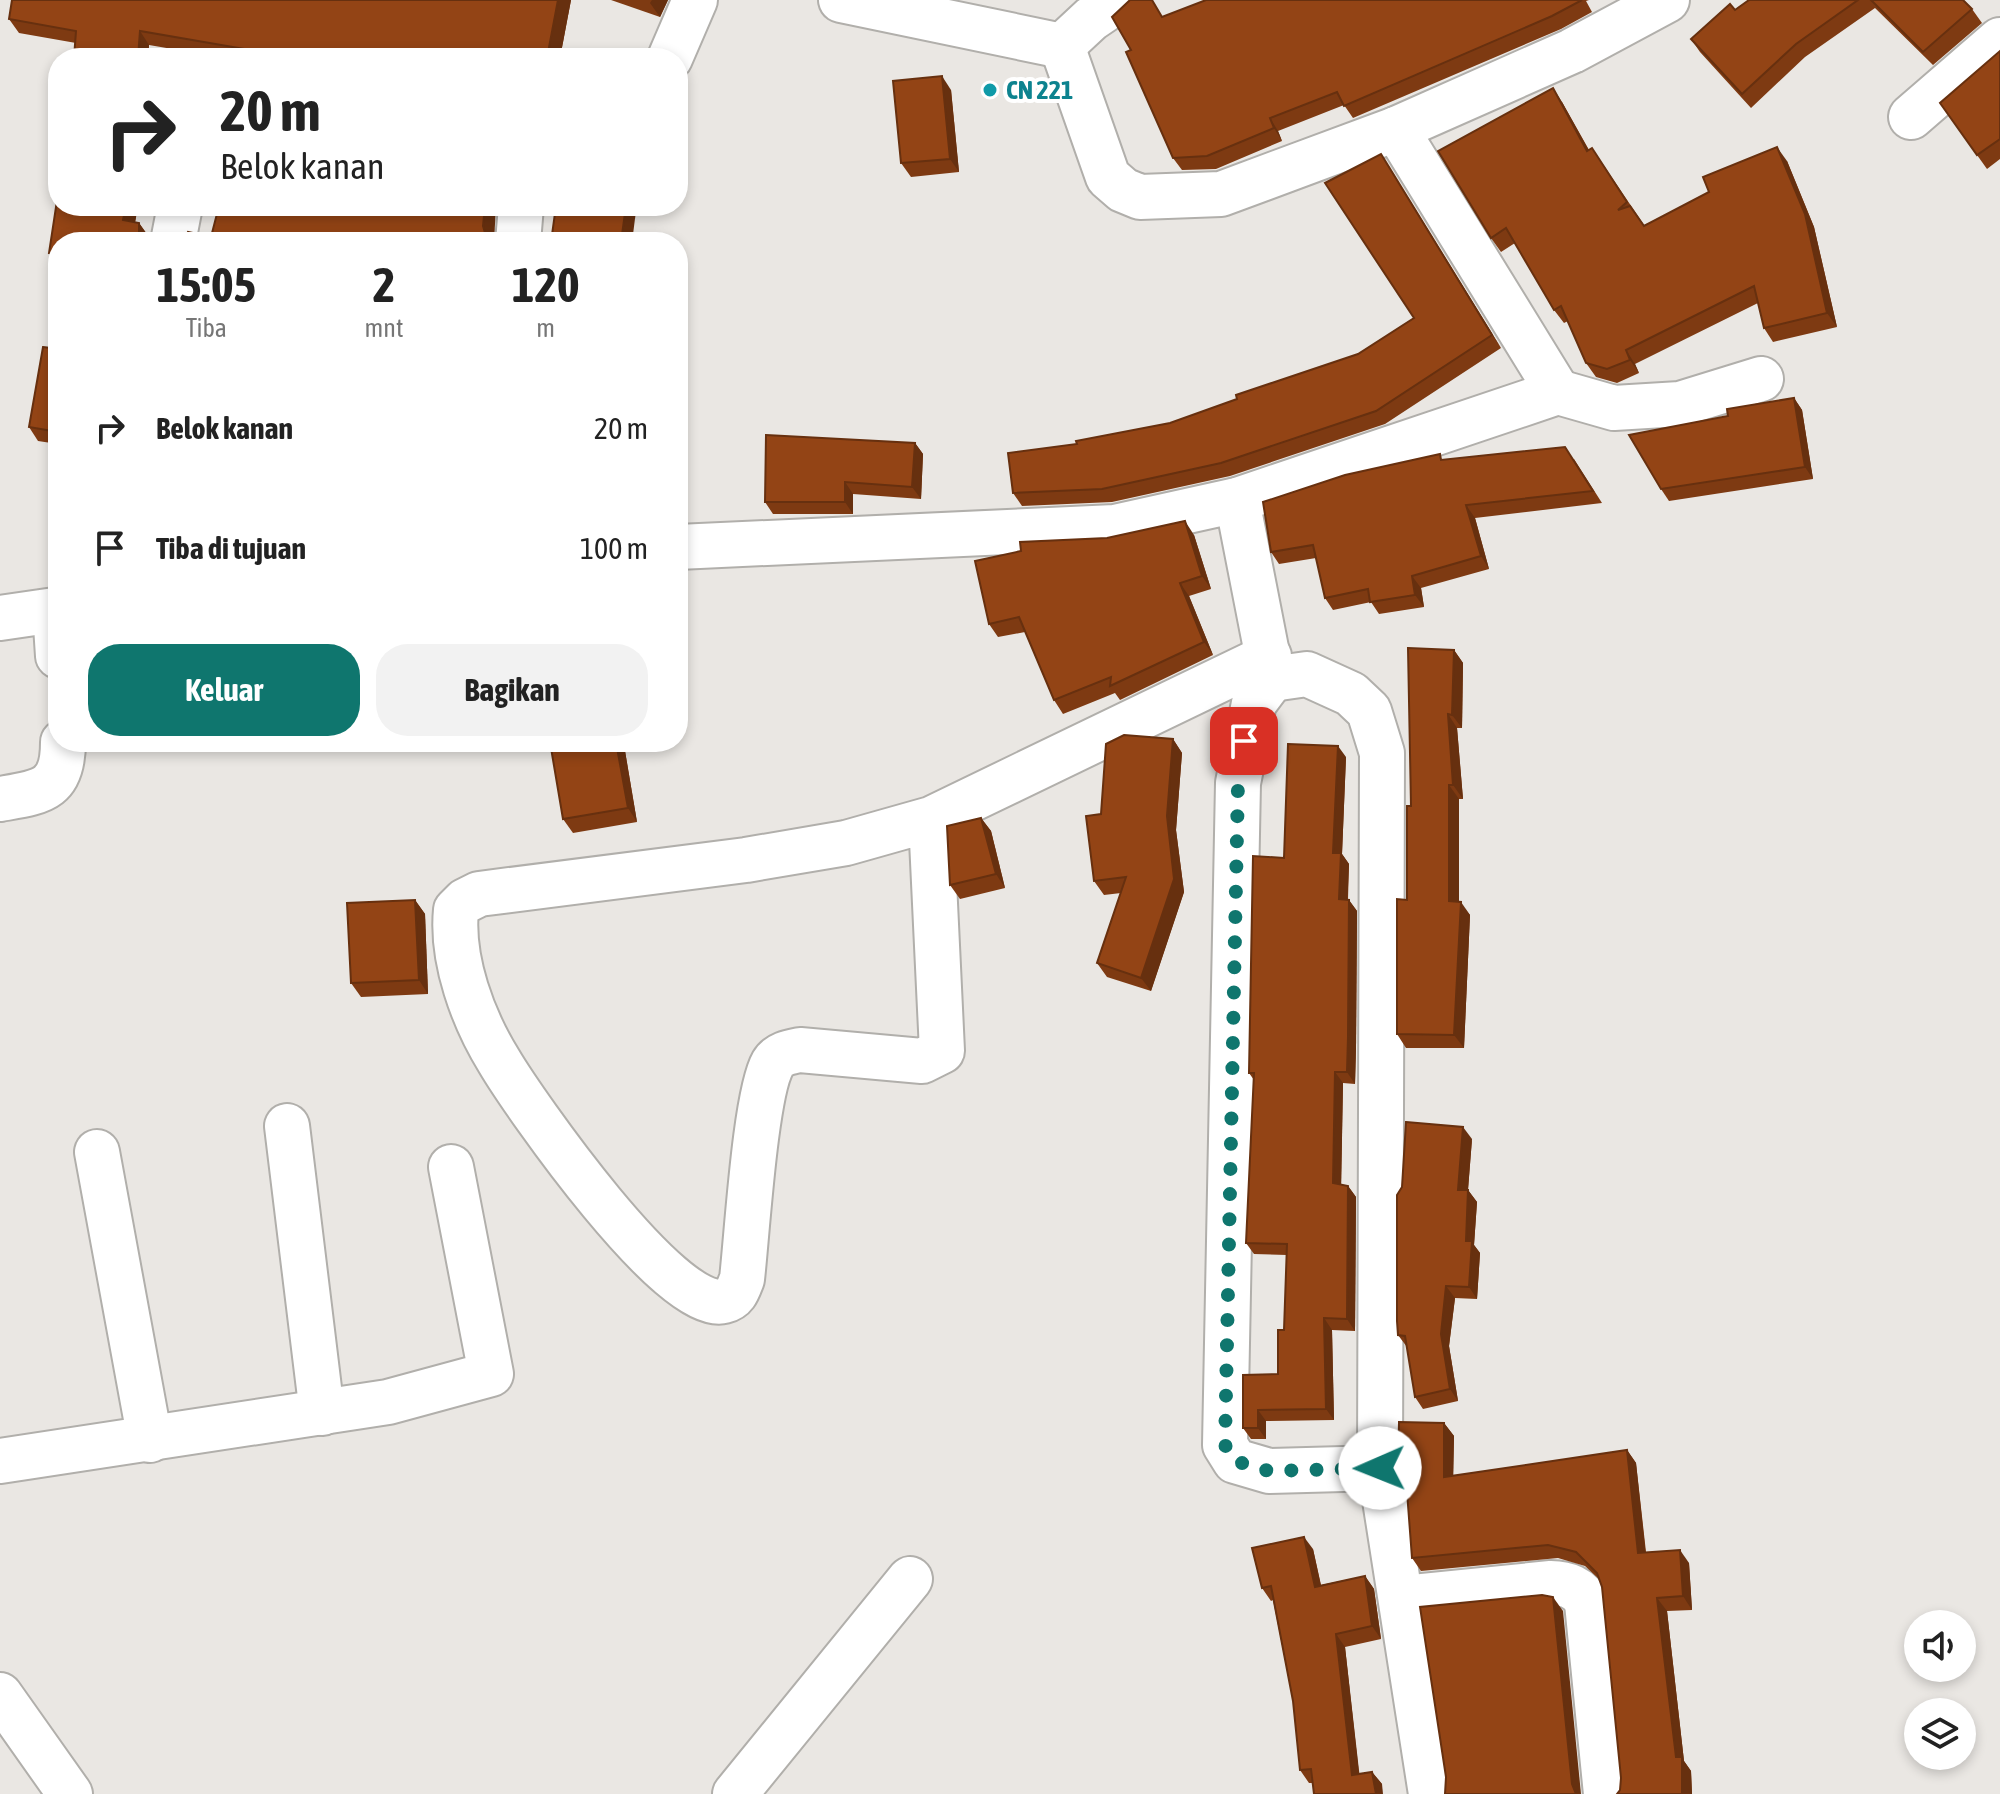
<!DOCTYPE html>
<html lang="id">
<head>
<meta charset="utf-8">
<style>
	body { margin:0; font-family:"Asap Condensed",sans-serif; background:#f2f2f2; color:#222; height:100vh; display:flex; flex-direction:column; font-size:30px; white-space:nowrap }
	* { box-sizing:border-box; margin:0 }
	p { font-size:26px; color:#767676 }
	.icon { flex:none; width:44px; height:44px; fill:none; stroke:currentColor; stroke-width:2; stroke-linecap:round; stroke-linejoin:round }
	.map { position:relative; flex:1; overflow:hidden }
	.panel { position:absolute; left:48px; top:232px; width:640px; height:520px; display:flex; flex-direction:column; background:#fff; border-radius:32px; box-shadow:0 4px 12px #0003 }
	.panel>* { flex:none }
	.banner { position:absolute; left:48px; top:48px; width:640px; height:168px; border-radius:32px; box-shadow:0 4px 12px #0003; background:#fff; color:#222; overflow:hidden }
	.buttons { position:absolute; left:1904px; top:1610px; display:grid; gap:16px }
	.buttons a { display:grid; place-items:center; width:72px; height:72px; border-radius:50%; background:#fff; box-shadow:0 4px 12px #0003; font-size:40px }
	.pin { position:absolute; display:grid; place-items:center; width:68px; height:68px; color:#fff; margin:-34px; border-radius:16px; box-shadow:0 4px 12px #0006 }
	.me { position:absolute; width:88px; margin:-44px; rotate:269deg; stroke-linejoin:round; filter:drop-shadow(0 0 6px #0008) }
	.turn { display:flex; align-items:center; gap:28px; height:168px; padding:0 40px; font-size:36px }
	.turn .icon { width:104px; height:104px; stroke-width:2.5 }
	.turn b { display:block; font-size:56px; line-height:68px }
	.eta { display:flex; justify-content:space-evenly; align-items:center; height:136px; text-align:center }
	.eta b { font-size:48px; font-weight:700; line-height:56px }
	.action { display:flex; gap:16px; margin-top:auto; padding:16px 40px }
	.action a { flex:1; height:92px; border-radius:32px; background:#0f766e; color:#fff; font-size:32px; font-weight:700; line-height:92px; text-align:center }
	.action a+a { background:#f2f2f2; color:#222 }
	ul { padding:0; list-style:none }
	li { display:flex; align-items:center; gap:24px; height:120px; padding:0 40px }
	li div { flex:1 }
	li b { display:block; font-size:30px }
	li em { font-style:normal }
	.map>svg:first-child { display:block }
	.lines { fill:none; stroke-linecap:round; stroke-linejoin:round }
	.minor-casing { stroke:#b1afab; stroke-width:48 }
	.minor { stroke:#fff; stroke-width:44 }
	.wall { fill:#7e3a12 }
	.shaded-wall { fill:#67300f }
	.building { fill:#934415; stroke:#67300f; stroke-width:2 }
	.route { stroke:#0f766e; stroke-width:14; stroke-dasharray:0 25.2 }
	.culture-dot { fill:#0f9aa8; stroke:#fff; stroke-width:3 }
	.labels { text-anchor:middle; stroke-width:8; stroke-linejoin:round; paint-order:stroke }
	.culture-label { font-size:26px; font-weight:bold; fill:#0d838f; stroke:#fff; text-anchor:start }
</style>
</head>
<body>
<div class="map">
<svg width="2000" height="1794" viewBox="0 0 2000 1794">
	<rect width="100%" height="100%" fill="#eae7e3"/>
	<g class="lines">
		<g class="minor-casing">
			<g id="minor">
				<path d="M 841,0 L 1062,46"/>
				<path d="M 1062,46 L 1108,177 L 1123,190 L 1140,197 L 1221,194 L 1396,129 L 1572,51 L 1667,0"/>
				<path d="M 1062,46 L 1091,19 L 1119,0"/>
				<path d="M 670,58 L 695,0"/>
				<path d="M 1911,117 L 2000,40"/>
				<path d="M 173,242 L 180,206"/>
				<path d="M 518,242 L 521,206"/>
				<path d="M 1558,392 L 1614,408 L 1680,404 L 1761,379"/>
				<path d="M 1237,500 L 1272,679 L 1254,703 L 1238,783 L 1225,1445 L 1235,1461 L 1269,1471 L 1380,1468"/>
				<path d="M 678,547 L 1115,527 L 1237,500 L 1558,392 L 1396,129"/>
				<path d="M 58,609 L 55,610 L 58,656"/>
				<path d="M 0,618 L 55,610"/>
				<path d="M 1272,679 L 1307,674 L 1351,694 L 1369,711 L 1382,753 L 1380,1468 L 1431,1794"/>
				<path d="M 0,799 C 41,792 63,791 63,742"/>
				<path d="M 931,819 L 942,1051 L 922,1061 L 800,1050 C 790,1052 778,1054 773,1063 C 755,1094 747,1236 742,1279 C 738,1289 736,1298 724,1301 C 672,1315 525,1105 499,1061 C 473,1019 451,960 456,910 L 465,901 L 479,894 L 746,860 L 846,843 L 931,819 L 1269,656"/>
				<path d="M 287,1126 L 322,1413"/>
				<path d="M 97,1152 L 150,1440"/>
				<path d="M 0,1461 L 388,1402 L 491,1374 L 451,1167"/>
				<path d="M 1403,1598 L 1551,1583 C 1566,1583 1581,1588 1587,1603 L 1606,1794"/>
				<path d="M 0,1695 L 70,1794"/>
				<path d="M 735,1794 L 910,1579"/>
			</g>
		</g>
		<use href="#minor" class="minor"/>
	</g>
	<g class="wall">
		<path d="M 12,0 L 571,0 L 560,58 L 225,58 L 149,45 L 148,58 L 74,58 L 76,43 L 19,33 L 9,19 Z"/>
		<path d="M 611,0 L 668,0 L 660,17 Z"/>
		<path d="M 1206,0 L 1589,0 L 1586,1 L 1592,12 L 1561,29 L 1353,118 L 1344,105 L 1278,131 L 1282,141 L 1216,169 L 1182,170 L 1173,158 L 1131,50 Z"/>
		<path d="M 1749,0 L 1963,0 L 1972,9 L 1982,23 L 1933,65 L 1875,8 L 1805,57 L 1751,108 L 1700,52 L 1691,39 Z"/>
		<path d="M 2000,51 L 2000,159 L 1987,169 L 1940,103 Z"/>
		<path d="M 951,90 L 959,172 L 911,177 L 901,163 Z"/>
		<path d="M 1562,102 L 1589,150 L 1592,148 L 1644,225 L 1787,161 L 1814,227 L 1837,327 L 1773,342 L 1764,328 L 1758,303 L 1635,364 L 1639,373 L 1617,383 L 1596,377 L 1586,363 L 1568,321 L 1564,323 L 1554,310 L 1515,243 L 1501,252 L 1491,238 Z"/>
		<path d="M 1381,154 L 1501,348 L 1385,424 L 1230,476 L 1112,502 L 1022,506 L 1013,493 L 1077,444 L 1170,423 L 1237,399 L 1358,354 L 1414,318 Z"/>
		<path d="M 58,194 L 58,206 L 138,206 L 135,222 L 139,223 L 149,237 L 149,242 L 58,242 L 58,265 L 49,253 Z"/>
		<path d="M 556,206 L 671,206 L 636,211 Z"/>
		<path d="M 58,349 L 58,444 L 38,441 L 29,427 Z"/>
		<path d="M 1794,398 L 1802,410 L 1813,479 L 1669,501 L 1661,489 L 1728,416 Z"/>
		<path d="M 915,443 L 923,454 L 921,499 L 853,494 L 853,514 L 773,514 L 765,502 Z"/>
		<path d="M 1574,459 L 1602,503 L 1475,518 L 1489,569 L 1421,588 L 1424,607 L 1379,614 L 1371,602 L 1333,610 L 1325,598 L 1316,558 L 1279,564 L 1271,552 L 1444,460 Z"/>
		<path d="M 1194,535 L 1211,589 L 1189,596 L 1213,655 L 1120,700 L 1115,693 L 1063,714 L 1054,700 L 1025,632 L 998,637 L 989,624 Z"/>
		<path d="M 1454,650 L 1463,663 L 1462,728 L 1457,728 L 1463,799 L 1459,799 L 1459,902 L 1470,915 L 1464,1048 L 1406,1048 L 1397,1034 L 1407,900 Z"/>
		<path d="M 1173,739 L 1182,753 L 1176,830 L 1184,892 L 1151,991 L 1107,977 L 1097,963 L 1121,893 L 1104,895 L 1094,881 L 1101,814 Z"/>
		<path d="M 550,742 L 622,742 L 624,745 L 637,822 L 573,833 L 563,819 Z"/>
		<path d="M 1346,757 L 1342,854 L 1349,864 L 1348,899 L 1357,911 L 1356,1048 L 1355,1084 L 1343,1083 L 1341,1185 L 1348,1186 L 1356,1197 L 1355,1331 L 1332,1330 L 1334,1420 L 1266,1421 L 1266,1439 L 1251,1439 L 1243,1428 L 1278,1374 L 1284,1330 L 1287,1255 L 1254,1254 L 1246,1243 L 1254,1080 L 1249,1073 L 1284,858 Z"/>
		<path d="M 981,818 L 991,831 L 1005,888 L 960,899 L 950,885 Z"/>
		<path d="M 415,900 L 425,914 L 428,994 L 361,997 L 351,983 Z"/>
		<path d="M 1472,1139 L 1468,1190 L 1477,1202 L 1474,1245 L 1480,1253 L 1477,1299 L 1455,1298 L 1449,1346 L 1458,1401 L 1423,1409 L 1415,1397 L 1407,1347 L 1398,1335 Z"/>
		<path d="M 1444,1423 L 1454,1436 L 1453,1476 L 1627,1450 L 1636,1463 L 1646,1552 L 1689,1563 L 1692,1610 L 1667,1611 L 1684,1761 L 1691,1771 L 1692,1794 L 1617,1794 L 1620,1790 L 1621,1778 L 1602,1587 L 1600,1580 L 1585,1566 L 1558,1558 L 1421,1571 L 1412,1558 L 1406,1476 L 1398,1465 Z"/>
		<path d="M 1313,1549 L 1321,1585 L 1365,1576 L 1374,1589 L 1381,1639 L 1345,1647 L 1359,1774 L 1372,1772 L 1382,1784 L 1309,1783 L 1300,1770 L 1293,1701 L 1273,1600 L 1271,1601 L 1262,1588 Z"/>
	</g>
	<g class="shaded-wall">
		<path d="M 558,0 L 571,0 L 560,58 L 547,58 Z"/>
		<path d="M 652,0 L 668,0 L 660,17 L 650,3 Z"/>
		<path d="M 140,31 L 149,45 L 148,58 L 138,58 Z"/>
		<path d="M 942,76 L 951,90 L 959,172 L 950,159 Z"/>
		<path d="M 1553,88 L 1562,102 L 1597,165 L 1587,151 Z"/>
		<path d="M 1270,118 L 1278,131 L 1282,141 L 1274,128 Z"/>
		<path d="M 1777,147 L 1787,161 L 1814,227 L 1837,327 L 1827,313 Z"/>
		<path d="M 1381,154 L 1390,168 L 1501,348 L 1492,335 Z"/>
		<path d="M 126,206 L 138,206 L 133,234 L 123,220 Z"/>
		<path d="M 485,206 L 496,206 L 494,242 L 486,242 L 483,226 Z"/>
		<path d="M 626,206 L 633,206 L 636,211 L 632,242 L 621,242 Z"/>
		<path d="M 139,223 L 149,237 L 149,242 L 144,242 L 139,235 Z"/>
		<path d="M 1626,350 L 1635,364 L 1639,373 L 1630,360 Z"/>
		<path d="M 1794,398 L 1802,410 L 1813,479 L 1805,467 Z"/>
		<path d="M 915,443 L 923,454 L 921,499 L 912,487 Z"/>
		<path d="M 845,482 L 853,494 L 853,514 L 845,502 Z"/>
		<path d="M 1466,505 L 1475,518 L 1489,569 L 1481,556 Z"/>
		<path d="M 1185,521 L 1194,535 L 1211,589 L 1202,576 Z"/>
		<path d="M 1412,576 L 1421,588 L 1424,607 L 1415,595 Z"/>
		<path d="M 1180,583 L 1189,596 L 1213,655 L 1204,642 Z"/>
		<path d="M 1454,650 L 1463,663 L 1462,728 L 1452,715 Z"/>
		<path d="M 1448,714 L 1457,728 L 1463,799 L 1453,785 Z"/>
		<path d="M 1173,739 L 1182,753 L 1176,830 L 1184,892 L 1151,991 L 1141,978 L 1167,816 Z"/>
		<path d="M 616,742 L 622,742 L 624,745 L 637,822 L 628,808 Z"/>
		<path d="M 1338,746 L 1346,757 L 1342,854 L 1349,864 L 1347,910 L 1339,899 L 1333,853 Z"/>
		<path d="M 1449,785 L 1459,799 L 1459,915 L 1449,901 Z"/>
		<path d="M 981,818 L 991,831 L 1005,888 L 996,874 Z"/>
		<path d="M 415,900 L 425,914 L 428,994 L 419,980 Z"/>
		<path d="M 1349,900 L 1357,911 L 1356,1048 L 1355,1084 L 1347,1072 Z"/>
		<path d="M 1461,902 L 1470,915 L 1464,1048 L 1454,1035 Z"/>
		<path d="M 1335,1072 L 1343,1083 L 1341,1194 L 1333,1183 Z"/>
		<path d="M 1463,1127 L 1472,1139 L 1467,1202 L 1458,1190 Z"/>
		<path d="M 1348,1186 L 1356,1197 L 1355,1331 L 1347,1319 Z"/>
		<path d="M 1468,1190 L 1477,1202 L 1474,1245 L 1480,1253 L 1477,1299 L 1469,1287 L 1466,1241 Z"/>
		<path d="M 1446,1286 L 1455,1298 L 1449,1346 L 1458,1401 L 1450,1389 L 1441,1334 Z"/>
		<path d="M 1324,1318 L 1332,1330 L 1334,1420 L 1326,1409 Z"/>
		<path d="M 1258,1410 L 1266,1421 L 1266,1439 L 1258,1428 Z"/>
		<path d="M 1444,1423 L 1454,1436 L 1453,1490 L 1444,1477 Z"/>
		<path d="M 1627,1450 L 1636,1463 L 1647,1566 L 1638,1553 Z"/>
		<path d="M 1304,1537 L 1313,1549 L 1324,1600 L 1315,1587 Z"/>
		<path d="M 1680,1550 L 1689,1563 L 1692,1610 L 1683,1596 Z"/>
		<path d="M 1365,1576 L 1374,1589 L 1381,1639 L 1372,1626 Z"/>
		<path d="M 1553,1597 L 1563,1611 L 1581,1794 L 1576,1794 L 1572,1784 Z"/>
		<path d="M 1657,1598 L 1667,1611 L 1684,1761 L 1691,1771 L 1692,1794 L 1682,1794 L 1676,1757 Z"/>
		<path d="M 1336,1634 L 1345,1647 L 1361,1788 L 1352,1775 Z"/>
		<path d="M 1372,1772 L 1382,1784 L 1383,1794 L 1376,1794 Z"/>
	</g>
	<g class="building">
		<path d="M 12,0 L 558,0 L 547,58 L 296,58 L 140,31 L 138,58 L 74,58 L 76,31 L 9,19 Z"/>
		<path d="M 1130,0 L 1152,0 L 1162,17 L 1206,0 L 1582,0 L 1552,16 L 1344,106 L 1337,92 L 1270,118 L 1274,128 L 1207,156 L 1173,158 L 1126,52 L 1131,50 L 1112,17 Z"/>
		<path d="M 1749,0 L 1858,0 L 1796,44 L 1742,94 L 1691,39 L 1730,4 L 1735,10 Z"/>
		<path d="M 1871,0 L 1963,0 L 1972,9 L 1923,52 Z"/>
		<path d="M 2000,51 L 2000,139 L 1977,155 L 1940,103 Z"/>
		<path d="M 942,76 L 950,159 L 901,163 L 893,81 Z"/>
		<path d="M 1553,88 L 1587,151 L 1592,148 L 1627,202 L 1618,210 L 1630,206 L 1644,226 L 1709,192 L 1703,177 L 1777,147 L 1805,214 L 1827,313 L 1764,328 L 1754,286 L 1626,350 L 1630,360 L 1607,369 L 1586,363 L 1561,306 L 1554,310 L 1506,228 L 1491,238 L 1438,151 Z"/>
		<path d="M 1381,154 L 1492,335 L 1376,411 L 1221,463 L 1102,489 L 1013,493 L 1008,453 L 1077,444 L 1076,441 L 1170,423 L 1237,399 L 1236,395 L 1358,354 L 1414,318 L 1325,183 Z"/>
		<path d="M 58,194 L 58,206 L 126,206 L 123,220 L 139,223 L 139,235 L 144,242 L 58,242 L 58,254 L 49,253 Z"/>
		<path d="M 219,206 L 485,206 L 483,226 L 487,240 L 486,242 L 183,242 L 188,232 L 211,237 Z"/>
		<path d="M 556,206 L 626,206 L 621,242 L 551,242 Z"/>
		<path d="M 43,347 L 58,349 L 58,432 L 29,427 Z"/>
		<path d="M 1794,398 L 1805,467 L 1661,489 L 1629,435 L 1728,416 L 1727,409 Z"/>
		<path d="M 766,435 L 915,443 L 912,487 L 845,482 L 845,502 L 765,502 Z"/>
		<path d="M 1565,447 L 1593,491 L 1466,505 L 1481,556 L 1412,576 L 1415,595 L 1370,602 L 1368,589 L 1325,598 L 1313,545 L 1271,552 L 1263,502 L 1345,475 L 1440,454 L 1441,460 Z"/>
		<path d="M 1185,521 L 1202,576 L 1180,583 L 1204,642 L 1110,686 L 1111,677 L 1054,700 L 1019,617 L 989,624 L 975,561 L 1021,551 L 1020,542 L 1107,538 Z"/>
		<path d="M 1408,648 L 1454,650 L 1452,715 L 1448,714 L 1453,785 L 1449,785 L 1449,901 L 1461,902 L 1454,1035 L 1397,1034 L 1397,899 L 1407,900 L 1407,806 L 1411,806 Z"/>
		<path d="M 1124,735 L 1173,739 L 1167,816 L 1174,879 L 1141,978 L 1097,963 L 1126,877 L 1094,881 L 1086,816 L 1101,814 L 1106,744 Z"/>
		<path d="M 550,742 L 616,742 L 628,808 L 563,819 Z"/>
		<path d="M 1288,744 L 1338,746 L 1333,853 L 1341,853 L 1339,899 L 1349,900 L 1348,1037 L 1347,1072 L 1335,1072 L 1333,1183 L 1348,1186 L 1347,1319 L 1324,1318 L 1326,1409 L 1258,1410 L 1258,1428 L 1243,1428 L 1243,1375 L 1278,1374 L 1278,1330 L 1284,1330 L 1287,1244 L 1246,1243 L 1254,1073 L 1249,1073 L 1253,856 L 1284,858 Z"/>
		<path d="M 981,818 L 996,874 L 950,885 L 947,826 Z"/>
		<path d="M 415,900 L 419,980 L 351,983 L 347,903 Z"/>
		<path d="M 1406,1122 L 1463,1127 L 1458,1190 L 1468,1190 L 1466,1241 L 1472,1241 L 1469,1287 L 1446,1286 L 1441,1334 L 1450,1389 L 1415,1397 L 1405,1336 L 1398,1335 L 1397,1321 L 1397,1195 L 1402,1187 Z"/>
		<path d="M 1399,1422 L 1444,1423 L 1444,1477 L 1627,1450 L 1638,1553 L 1680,1550 L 1683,1596 L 1657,1598 L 1676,1757 L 1682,1757 L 1682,1794 L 1617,1794 L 1620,1790 L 1621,1778 L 1602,1587 L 1597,1573 L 1576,1552 L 1548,1545 L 1412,1558 L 1405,1465 L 1398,1465 Z"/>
		<path d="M 1304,1537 L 1315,1587 L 1365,1576 L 1372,1626 L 1336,1634 L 1352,1775 L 1372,1772 L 1376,1794 L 1314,1794 L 1311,1769 L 1300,1770 L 1293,1701 L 1271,1586 L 1262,1588 L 1252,1548 Z"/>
		<path d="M 1542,1595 L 1553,1597 L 1572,1784 L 1576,1794 L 1445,1794 L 1446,1777 L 1420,1607 Z"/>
	</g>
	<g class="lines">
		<path class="route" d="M 1244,741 L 1238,783 L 1225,1445 L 1235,1461 L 1269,1471 L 1380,1468"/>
	</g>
	<circle class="culture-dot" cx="990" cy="90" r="8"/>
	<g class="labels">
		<g class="culture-label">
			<text x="1006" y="99">CN 221</text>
		</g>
	</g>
</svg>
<div class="buttons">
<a><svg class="icon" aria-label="sound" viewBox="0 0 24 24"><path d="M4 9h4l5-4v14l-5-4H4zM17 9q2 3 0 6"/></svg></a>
<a><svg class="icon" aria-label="layers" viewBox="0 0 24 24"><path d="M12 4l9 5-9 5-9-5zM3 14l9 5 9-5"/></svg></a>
</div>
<div class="pin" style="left:1244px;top:741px;background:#d93025"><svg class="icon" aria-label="arrive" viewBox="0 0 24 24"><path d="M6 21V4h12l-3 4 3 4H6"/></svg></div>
<svg class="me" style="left:1380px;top:1468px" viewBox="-20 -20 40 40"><circle r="19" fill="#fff"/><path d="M0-13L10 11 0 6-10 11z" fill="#0f766e"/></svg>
<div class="banner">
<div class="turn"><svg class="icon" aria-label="right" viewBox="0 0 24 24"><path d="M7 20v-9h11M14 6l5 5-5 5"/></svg><div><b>20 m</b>Belok kanan</div></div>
</div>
<section class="panel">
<div class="eta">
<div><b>15:05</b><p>Tiba</p></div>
<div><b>2</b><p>mnt</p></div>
<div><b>120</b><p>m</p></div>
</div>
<ul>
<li><svg class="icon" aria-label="right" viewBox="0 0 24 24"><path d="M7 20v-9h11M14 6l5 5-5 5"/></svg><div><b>Belok kanan</b></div><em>20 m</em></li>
<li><svg class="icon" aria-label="arrive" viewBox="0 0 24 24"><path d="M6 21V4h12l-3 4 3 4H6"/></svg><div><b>Tiba di tujuan</b></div><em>100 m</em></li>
</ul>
<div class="action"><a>Keluar</a><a>Bagikan</a></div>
</section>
</div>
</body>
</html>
